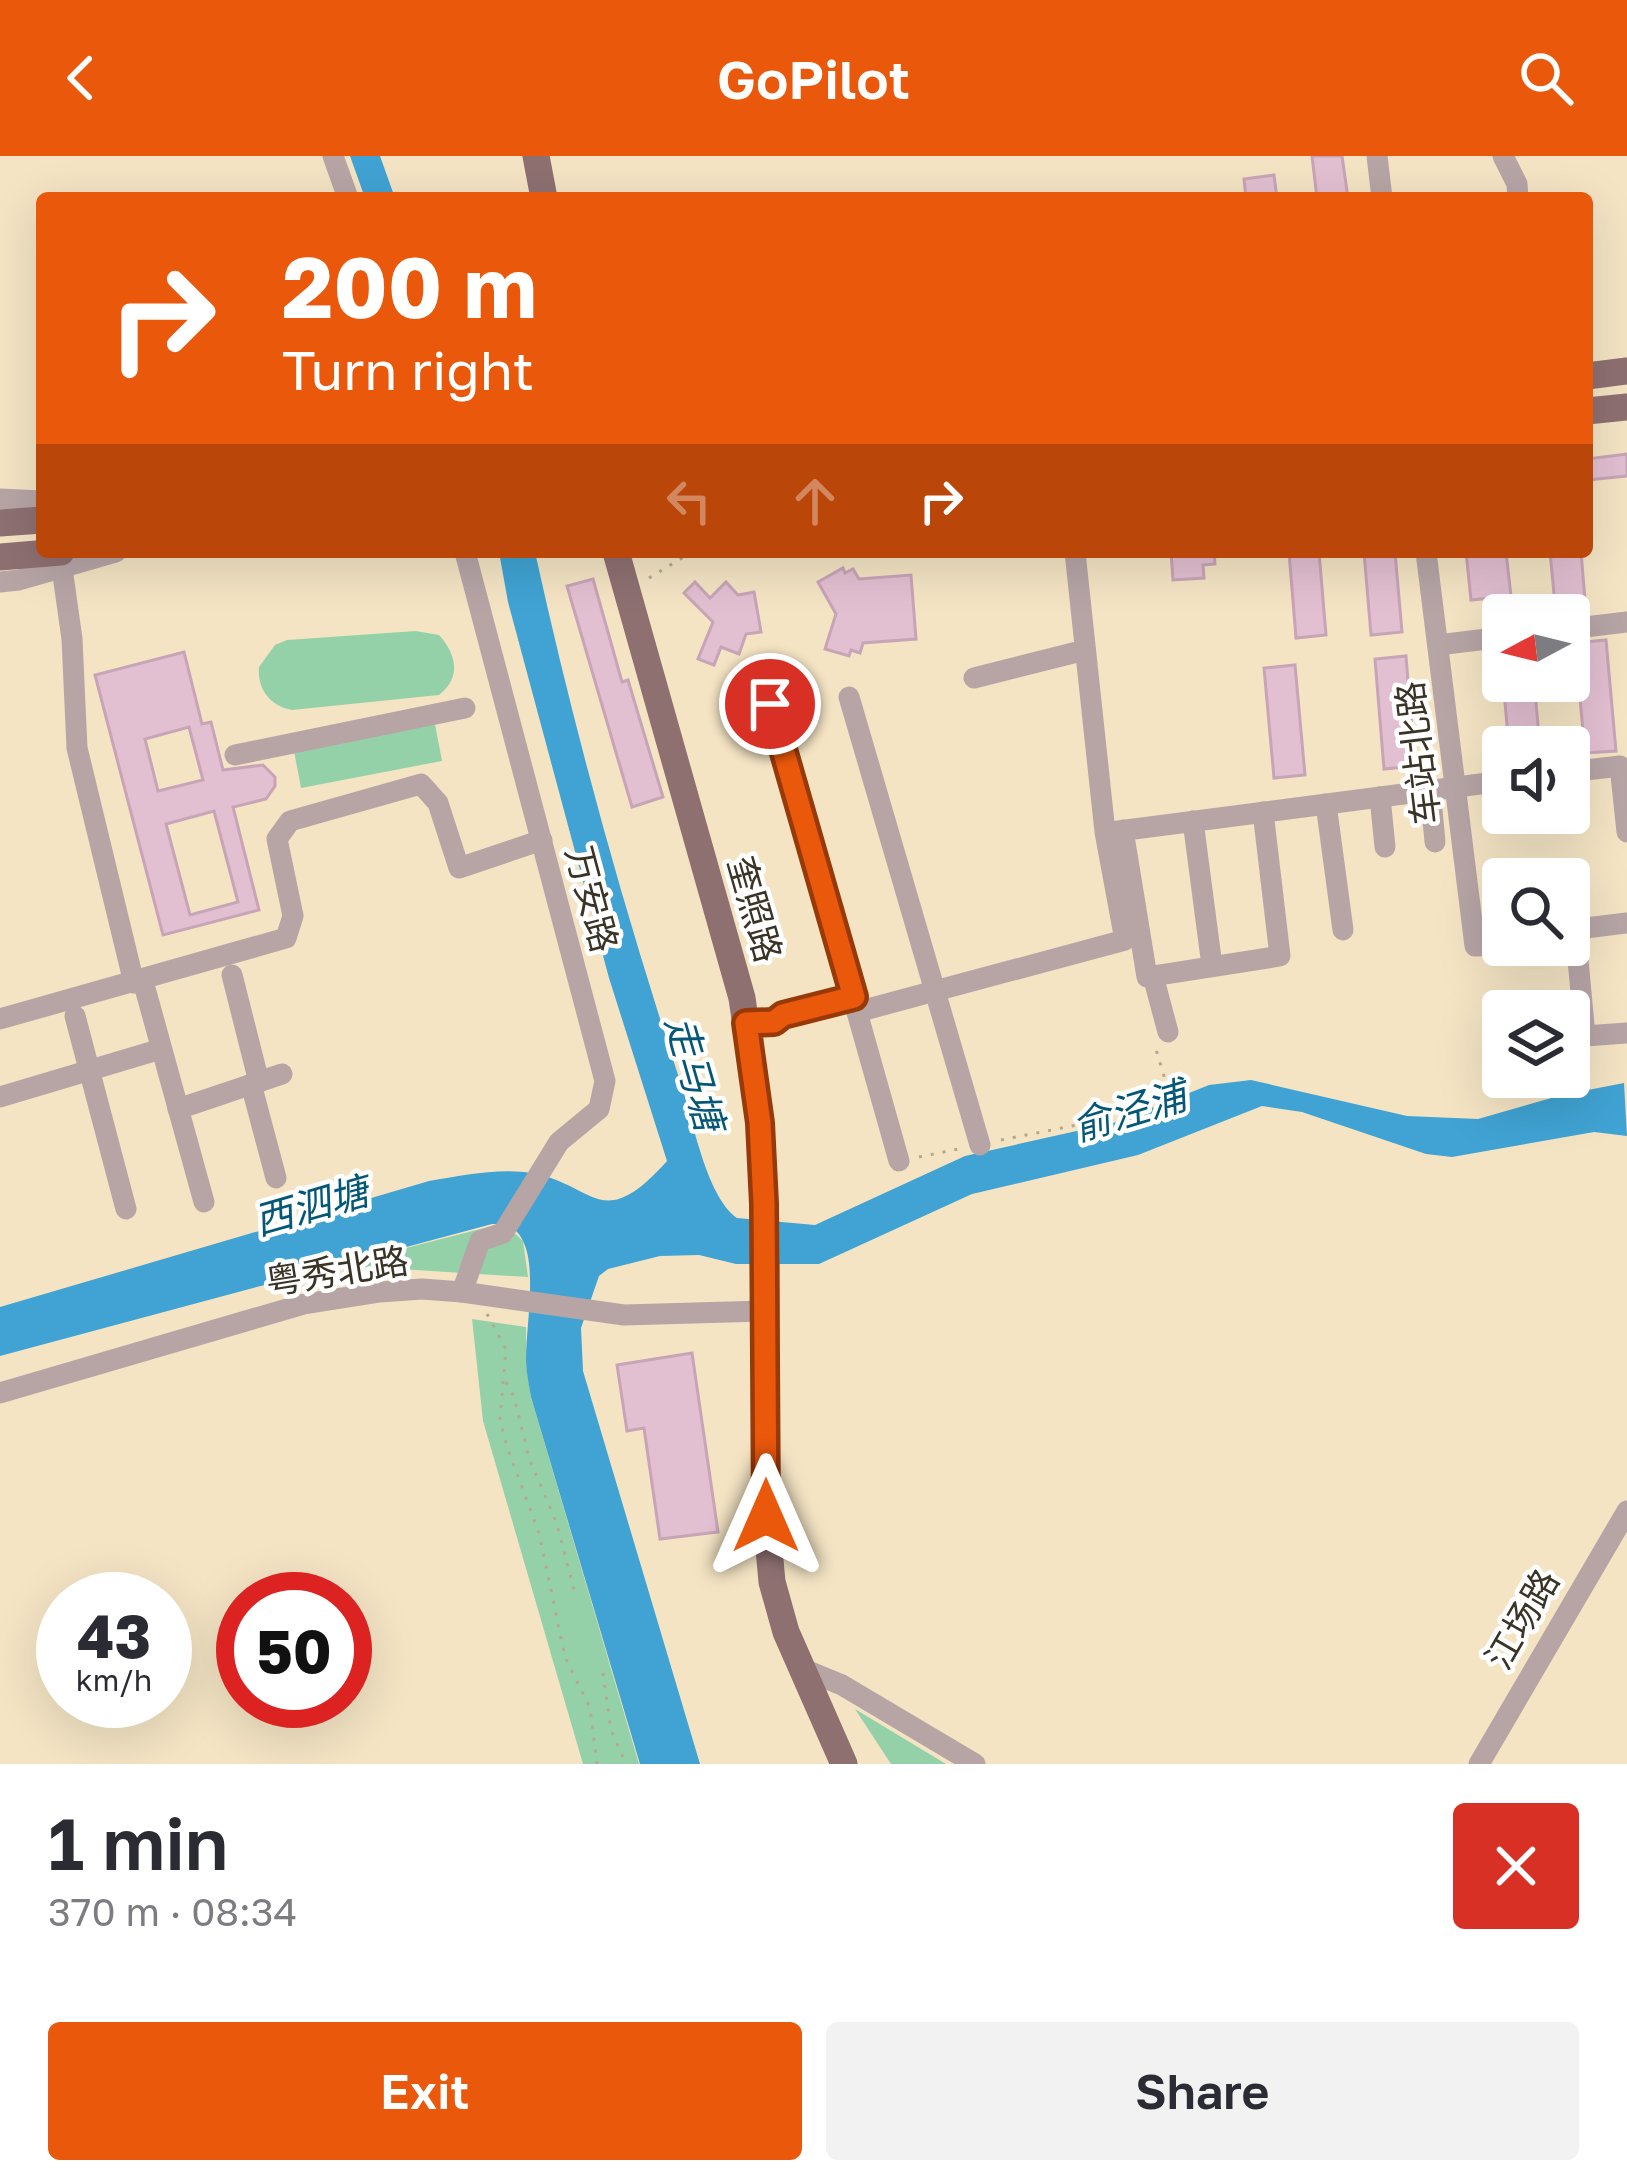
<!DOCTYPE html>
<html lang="en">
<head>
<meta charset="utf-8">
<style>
	body { margin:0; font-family:"Golos Text","Noto Sans SC",sans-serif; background:#f2f2f3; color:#2b2b33; height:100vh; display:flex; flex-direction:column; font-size:45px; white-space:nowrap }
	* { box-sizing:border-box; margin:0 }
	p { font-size:39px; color:#7c7c81 }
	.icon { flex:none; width:66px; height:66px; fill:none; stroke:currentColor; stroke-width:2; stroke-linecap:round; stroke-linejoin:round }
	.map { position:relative; height:1608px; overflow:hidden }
	.details { display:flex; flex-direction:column; background:#fff; flex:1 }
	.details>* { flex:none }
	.top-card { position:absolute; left:36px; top:36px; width:1557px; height:366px; border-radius:12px; box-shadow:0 12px 48px #0002; background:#ea580c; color:#fff; overflow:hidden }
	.needle { width:78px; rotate:263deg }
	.tools { position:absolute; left:1482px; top:438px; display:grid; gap:24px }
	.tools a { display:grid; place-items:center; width:108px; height:108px; border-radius:12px; background:#fff; box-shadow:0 12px 48px #0002; font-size:60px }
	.speed { position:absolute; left:36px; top:1416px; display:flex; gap:24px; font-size:60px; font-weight:700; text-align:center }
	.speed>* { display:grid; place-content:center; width:156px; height:156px; border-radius:50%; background:#fff; box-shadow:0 12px 48px #0002; line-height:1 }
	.speed small { font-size:30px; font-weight:400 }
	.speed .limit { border:18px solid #d22; background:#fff; color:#111 }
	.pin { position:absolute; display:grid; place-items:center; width:102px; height:102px; color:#fff; margin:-51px; border:6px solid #fff; border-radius:50%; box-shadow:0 3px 12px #0007 }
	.me { position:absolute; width:132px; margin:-66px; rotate:0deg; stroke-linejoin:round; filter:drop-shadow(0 0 9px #0008) }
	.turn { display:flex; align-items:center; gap:42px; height:252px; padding:0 48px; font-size:54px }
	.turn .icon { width:156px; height:156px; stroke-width:2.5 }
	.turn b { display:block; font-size:84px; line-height:102px }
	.lanes { display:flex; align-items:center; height:114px; padding:0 48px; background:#0003; justify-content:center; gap:60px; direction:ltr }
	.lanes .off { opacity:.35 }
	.round { display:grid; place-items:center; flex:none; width:126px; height:126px; border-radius:12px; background:#f2f2f3 }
	.headline { display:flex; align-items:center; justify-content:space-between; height:204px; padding:0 48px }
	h1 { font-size:72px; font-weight:600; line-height:90px }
	.cta { display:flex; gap:24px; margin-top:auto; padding:24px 48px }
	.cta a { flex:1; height:138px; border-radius:12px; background:#ea580c; color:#fff; font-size:48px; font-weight:600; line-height:138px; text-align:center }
	.cta a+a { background:#f2f2f3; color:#2b2b33 }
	header { display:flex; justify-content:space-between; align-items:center; height:156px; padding:0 48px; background:#ea580c; color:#fff; font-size:54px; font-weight:600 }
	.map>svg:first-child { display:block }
	.green { fill:#95d1a8 }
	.water { fill:#40a3d3 }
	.building { fill:#e2bfd1; stroke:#c7a5b7; stroke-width:3; fill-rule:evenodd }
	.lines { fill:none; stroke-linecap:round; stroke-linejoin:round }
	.path { stroke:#b5a88e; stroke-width:3; stroke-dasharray:3 9; stroke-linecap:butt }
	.minor { stroke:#b7a5a6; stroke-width:21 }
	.major { stroke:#8e7071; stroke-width:27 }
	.route-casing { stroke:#983908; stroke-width:30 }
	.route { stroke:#ea580c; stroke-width:21 }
	.labels { text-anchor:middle; stroke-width:9; stroke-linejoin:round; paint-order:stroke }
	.street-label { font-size:36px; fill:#3a3427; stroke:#fff }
	.water-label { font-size:39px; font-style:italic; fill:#055777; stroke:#fff }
</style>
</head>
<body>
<header><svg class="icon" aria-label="back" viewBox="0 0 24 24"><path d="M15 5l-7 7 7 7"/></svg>GoPilot<svg class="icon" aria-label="search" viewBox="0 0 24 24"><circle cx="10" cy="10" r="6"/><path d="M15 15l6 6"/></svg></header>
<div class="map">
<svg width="1627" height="1608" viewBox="0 0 1627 1608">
	<rect width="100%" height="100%" fill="#f4e4c4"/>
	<g class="green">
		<path d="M 416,475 L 439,479 C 456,498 462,521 439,539 L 292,554 C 270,550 257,533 259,511 L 275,489 L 287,484 Z"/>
		<path d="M 435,568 L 442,605 L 301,632 L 294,595 Z"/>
		<path d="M 504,1067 L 523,1085 L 528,1121 L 351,1110 L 300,1119 Z"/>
		<path d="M 472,1163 L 526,1171 L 526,1209 L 531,1241 L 639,1608 L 583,1608 L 483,1265 Z"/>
		<path d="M 855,1553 L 946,1608 L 891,1608 Z"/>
	</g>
	<g class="water">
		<path d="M 350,0 L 380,0 L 395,42 L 365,42 Z"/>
		<path d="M 499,396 L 535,396 C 575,578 623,751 681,928 C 693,964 706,1040 737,1062 L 815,1069 L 965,1000 L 1117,966 L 1209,929 L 1251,924 L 1407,960 L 1478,963 L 1562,939 L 1624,927 L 1627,980 L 1594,976 L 1452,1001 L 1426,998 L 1302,956 L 1262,950 L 1138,999 L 972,1038 L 819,1108 L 736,1108 L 699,1099 L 660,1100 L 608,1113 L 599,1120 L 581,1172 L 583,1215 L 700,1608 L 640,1608 L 531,1241 C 529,1228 526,1216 526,1203 C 526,1171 537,1113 523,1085 C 517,1072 506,1067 492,1068 L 0,1200 L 0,1151 L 429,1025 C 460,1020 492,1013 524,1016 C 595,1024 598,1082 667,1005 L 609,822 L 508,446 Z"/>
	</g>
	<g class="building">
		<path d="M 1312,0 L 1342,0 L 1348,42 L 1317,42 Z"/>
		<path d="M 1274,19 L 1277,42 L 1246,42 L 1244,23 Z"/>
		<path d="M 1627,298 L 1627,320 L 1587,324 L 1587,303 Z"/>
		<path d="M 1171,396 L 1214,396 L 1215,408 L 1203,409 L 1204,422 L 1173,424 Z"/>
		<path d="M 1289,396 L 1319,396 L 1326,479 L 1296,482 Z"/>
		<path d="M 1364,396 L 1395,396 L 1402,476 L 1371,479 Z"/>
		<path d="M 1466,396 L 1506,396 L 1511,440 L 1471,444 Z"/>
		<path d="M 1550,396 L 1581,396 L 1586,456 L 1556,459 Z"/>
		<path d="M 843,412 L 845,417 L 853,413 L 859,423 L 911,419 L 916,483 L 863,487 L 860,497 L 851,494 L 849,500 L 825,493 L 836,458 L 818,426 Z"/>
		<path d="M 593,423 L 622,526 L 628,524 L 663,641 L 632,651 L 567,430 Z"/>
		<path d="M 695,426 L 710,442 L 726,426 L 738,439 L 754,436 L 761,476 L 746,478 L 739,498 L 721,491 L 714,509 L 698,503 L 713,466 L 684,437 Z"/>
		<path d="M 1606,484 L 1616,595 L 1585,597 L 1575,487 Z"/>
		<path d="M 184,496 L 202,568 L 211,566 L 223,614 L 263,609 L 275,621 L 275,630 L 266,643 L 233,651 L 259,754 L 163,779 L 95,519 ZM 189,571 L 203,624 L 158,635 L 145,583 ZM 214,655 L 238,746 L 190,759 L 166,668 Z"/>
		<path d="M 1406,500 L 1415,610 L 1384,613 L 1375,503 Z"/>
		<path d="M 1295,509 L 1305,619 L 1274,622 L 1264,512 Z"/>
		<path d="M 1503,525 L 1534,525 L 1540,591 L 1509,591 Z"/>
		<path d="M 692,1197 L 718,1376 L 660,1383 L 644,1272 L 627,1275 L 617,1209 Z"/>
	</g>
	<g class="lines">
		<g class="path">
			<path d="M 746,396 L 763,396"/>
			<path d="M 649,422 L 692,396"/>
			<path d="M 1001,984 L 1097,965 L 1169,937 L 1155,890"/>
			<path d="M 919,1001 L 963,992"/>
			<path d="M 487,1158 L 506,1193 L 500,1263 L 506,1288 L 539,1377 L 565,1501 L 590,1552 L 597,1608"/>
			<path d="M 506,1226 L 514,1241 L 529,1302 L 557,1368 L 576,1442"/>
			<path d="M 603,1517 L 611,1574 L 626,1608"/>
		</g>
		<g class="minor">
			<path d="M 333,0 L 348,42"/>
			<path d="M 1377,0 L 1382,42"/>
			<path d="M 1503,0 L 1517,28 L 1518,42"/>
			<path d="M 0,343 L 42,345"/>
			<path d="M 1426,396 L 1475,790 L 1504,789"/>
			<path d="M 62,412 L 72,483 L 77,592 L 134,827"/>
			<path d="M 0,426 L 19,424 L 116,396"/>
			<path d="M 1569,473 L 1627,466"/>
			<path d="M 1438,489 L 1503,481"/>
			<path d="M 974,522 L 1085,494"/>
			<path d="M 849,541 L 980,989"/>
			<path d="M 770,548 L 899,1005"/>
			<path d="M 235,599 L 465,552"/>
			<path d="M 1569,616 L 1620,610 L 1627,676"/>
			<path d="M 1430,633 L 1435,686"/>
			<path d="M 1380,641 L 1385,691"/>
			<path d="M 1326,648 L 1343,774"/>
			<path d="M 1193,665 L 1212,810"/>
			<path d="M 1123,674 L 1147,821 L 1153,820 L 1280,800 L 1263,656"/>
			<path d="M 1111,676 L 1503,625"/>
			<path d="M 1569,774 L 1627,767"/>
			<path d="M 1569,782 L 1576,782 L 1585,880 L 1627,877"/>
			<path d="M 232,819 L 259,926"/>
			<path d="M 1153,820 L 1168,876"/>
			<path d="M 143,825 L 204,1046"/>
			<path d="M 857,856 L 1125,784 L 1105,676 L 1075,396"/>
			<path d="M 75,860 L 126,1053"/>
			<path d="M 0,863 L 286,782 L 293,760 L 277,683 L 290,665 L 421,628 L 438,647 L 459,712 L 542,684"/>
			<path d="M 746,867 L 774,866 L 783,859 L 854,841"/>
			<path d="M 251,928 L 276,1022"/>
			<path d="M 0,941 L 161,893"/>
			<path d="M 178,953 L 282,918"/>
			<path d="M 462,1136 L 480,1085 L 503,1077 L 559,986 L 599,953 L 605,925 L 465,396"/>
			<path d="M 0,1237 L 304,1148 L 380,1136 L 422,1133 L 462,1136 L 624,1159 L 766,1155"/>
			<path d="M 808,1515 L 842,1529 L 975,1608"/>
			<path d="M 1479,1608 L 1627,1355"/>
		</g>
		<g class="major">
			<path d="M 536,0 L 544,42"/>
			<path d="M 1587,220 L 1627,215"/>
			<path d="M 1587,255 L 1627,251"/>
			<path d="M 0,367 L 42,364"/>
			<path d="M 616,396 L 742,842 L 760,967 L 766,1109 L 766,1360 L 772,1426 L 786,1476 L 844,1608"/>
			<path d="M 0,401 L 61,396"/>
		</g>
	</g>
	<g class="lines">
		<g class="route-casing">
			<path id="route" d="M 766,1360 L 764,1048 L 760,967 L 746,867 L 774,866 L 783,859 L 854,841 L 770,548"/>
		</g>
		<use href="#route" class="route"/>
	</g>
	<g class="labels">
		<g class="street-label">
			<text transform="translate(1418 597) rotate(-97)" y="13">车站北路</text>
			<text transform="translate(592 743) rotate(75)" y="13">万安路</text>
			<text transform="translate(755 753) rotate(74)" y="13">奎照路</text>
			<text transform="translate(337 1115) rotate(-9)" y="13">粤秀北路</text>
			<text transform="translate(1522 1463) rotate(-60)" y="13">江场路</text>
		</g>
		<g class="water-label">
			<text transform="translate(695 917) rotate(74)" y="14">走马塘</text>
			<text transform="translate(1129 955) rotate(-17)" y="14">俞泾浦</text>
			<text transform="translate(311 1050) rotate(-16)" y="14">西泗塘</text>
		</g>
	</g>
</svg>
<div class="tools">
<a><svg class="needle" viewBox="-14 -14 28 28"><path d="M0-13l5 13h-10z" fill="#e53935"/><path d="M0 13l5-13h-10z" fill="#7c7c81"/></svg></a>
<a><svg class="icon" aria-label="sound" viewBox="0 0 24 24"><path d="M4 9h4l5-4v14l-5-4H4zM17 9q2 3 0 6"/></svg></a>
<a><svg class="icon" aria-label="search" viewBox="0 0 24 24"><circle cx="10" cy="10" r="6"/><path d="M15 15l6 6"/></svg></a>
<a><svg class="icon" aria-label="layers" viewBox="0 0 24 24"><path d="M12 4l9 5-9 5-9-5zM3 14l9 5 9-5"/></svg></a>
</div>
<div class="speed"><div>43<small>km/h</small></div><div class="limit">50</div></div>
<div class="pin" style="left:770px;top:548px;background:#d93025"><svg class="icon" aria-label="arrive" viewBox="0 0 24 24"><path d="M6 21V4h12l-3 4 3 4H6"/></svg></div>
<svg class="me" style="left:766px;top:1360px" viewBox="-20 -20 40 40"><path d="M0-17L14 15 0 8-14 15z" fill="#ea580c" stroke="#fff" stroke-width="4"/></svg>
<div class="top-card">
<div class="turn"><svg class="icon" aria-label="right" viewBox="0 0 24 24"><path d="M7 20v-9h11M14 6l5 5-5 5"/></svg><div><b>200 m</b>Turn right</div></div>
<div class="lanes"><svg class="icon off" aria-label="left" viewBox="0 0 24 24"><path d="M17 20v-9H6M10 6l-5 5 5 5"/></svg><svg class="icon off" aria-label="ahead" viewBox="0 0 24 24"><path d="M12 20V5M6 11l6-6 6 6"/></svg><svg class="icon" aria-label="right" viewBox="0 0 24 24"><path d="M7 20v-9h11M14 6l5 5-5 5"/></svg></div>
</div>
</div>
<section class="details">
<div class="headline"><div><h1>1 min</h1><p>370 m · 08:34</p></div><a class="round" style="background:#d93025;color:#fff"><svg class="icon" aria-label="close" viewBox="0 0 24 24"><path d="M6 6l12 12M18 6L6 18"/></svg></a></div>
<div class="cta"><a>Exit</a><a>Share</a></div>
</section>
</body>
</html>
